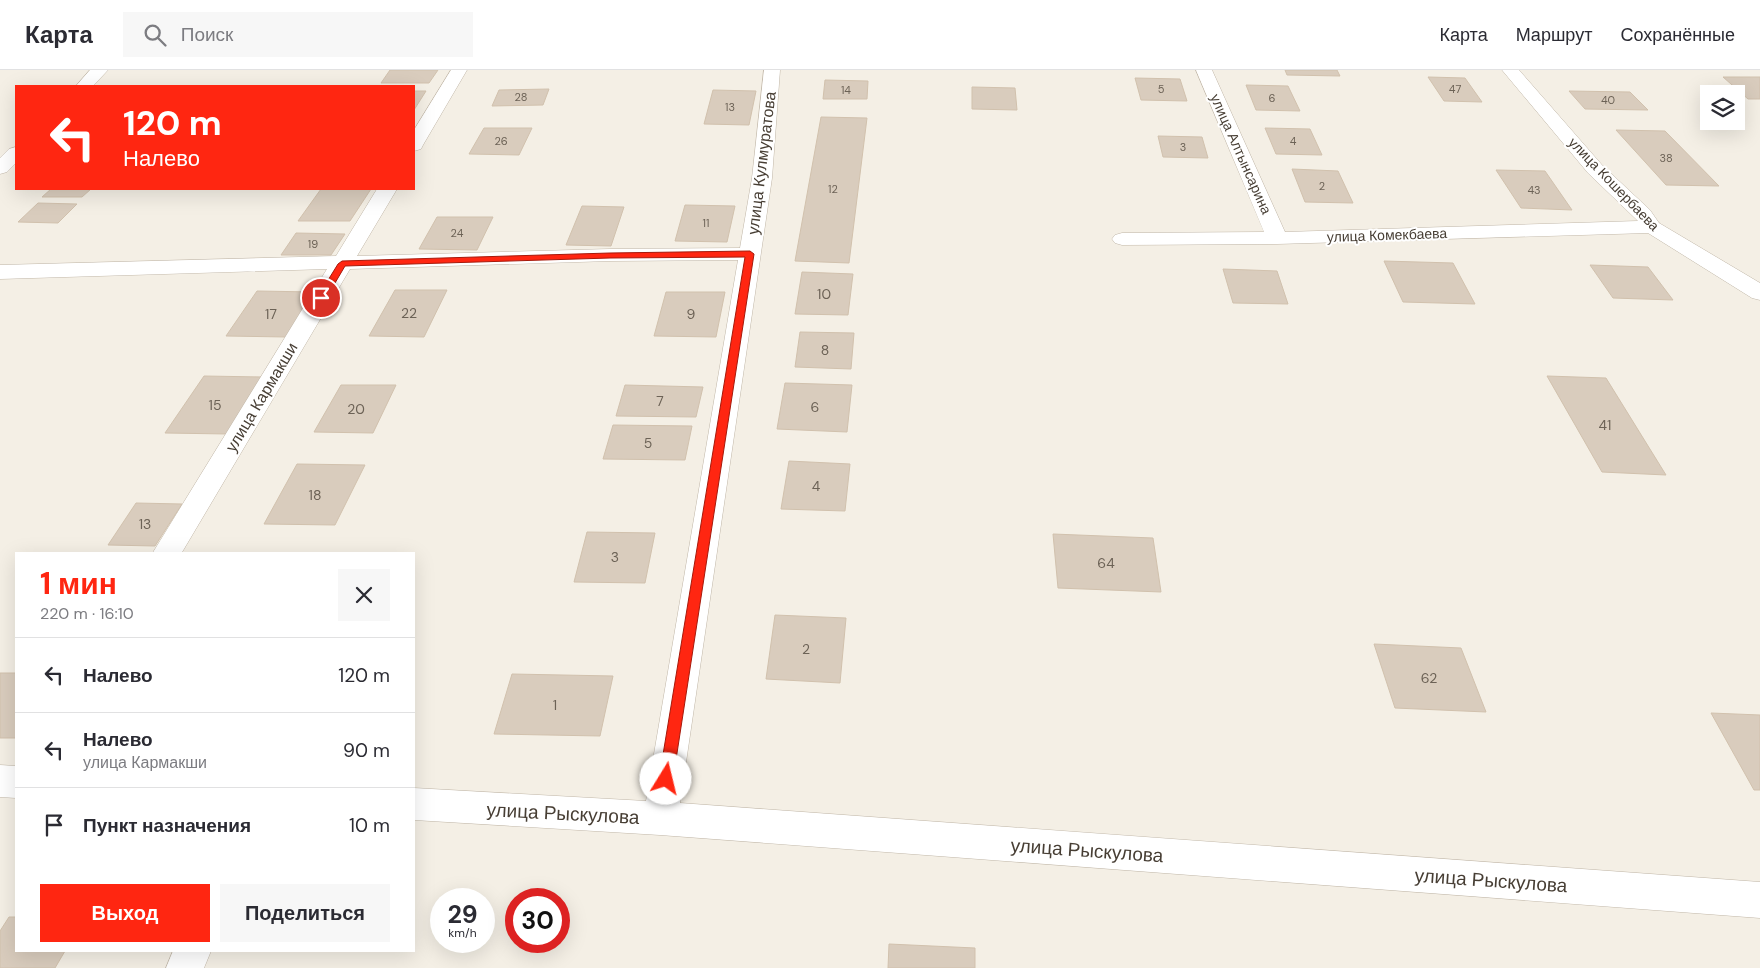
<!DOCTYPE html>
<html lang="ru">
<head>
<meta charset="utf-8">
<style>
	body { margin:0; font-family:"DM Sans",sans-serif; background:#f7f7f7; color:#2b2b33; height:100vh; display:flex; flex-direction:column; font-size:19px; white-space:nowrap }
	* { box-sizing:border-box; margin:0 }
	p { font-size:16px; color:#7c7c81 }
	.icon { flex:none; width:28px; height:28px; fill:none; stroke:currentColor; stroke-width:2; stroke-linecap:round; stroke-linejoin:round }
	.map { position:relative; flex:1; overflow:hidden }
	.side { position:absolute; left:15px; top:482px; width:400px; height:400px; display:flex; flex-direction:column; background:#fff; border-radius:0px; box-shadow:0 5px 20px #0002 }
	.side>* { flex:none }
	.top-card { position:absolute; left:15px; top:15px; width:400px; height:105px; border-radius:0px; box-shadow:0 5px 20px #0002; background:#ff2611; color:#fff; overflow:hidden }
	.tools { position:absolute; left:1700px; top:15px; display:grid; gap:10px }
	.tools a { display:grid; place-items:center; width:45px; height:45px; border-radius:0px; background:#fff; box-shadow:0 5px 20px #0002; font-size:25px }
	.speed { position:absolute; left:430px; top:818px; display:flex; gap:10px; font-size:25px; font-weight:700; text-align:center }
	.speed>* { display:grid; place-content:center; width:65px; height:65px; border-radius:50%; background:#fff; box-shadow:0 5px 20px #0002; line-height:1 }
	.speed small { font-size:12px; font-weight:400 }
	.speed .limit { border:8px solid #d22; background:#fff; color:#111 }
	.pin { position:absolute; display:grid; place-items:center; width:42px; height:42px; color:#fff; margin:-21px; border:2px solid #fff; border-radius:50%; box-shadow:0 1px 5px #0007 }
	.me { position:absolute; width:55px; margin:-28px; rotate:9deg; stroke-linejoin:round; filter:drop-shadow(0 0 4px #0008) }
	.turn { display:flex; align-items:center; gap:18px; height:105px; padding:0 25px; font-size:22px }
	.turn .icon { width:65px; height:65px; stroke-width:2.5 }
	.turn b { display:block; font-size:35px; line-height:42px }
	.round { display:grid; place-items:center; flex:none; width:52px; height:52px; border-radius:0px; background:#f7f7f7 }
	.summary { display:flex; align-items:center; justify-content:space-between; height:85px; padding:0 25px }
	h1 { font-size:30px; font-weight:800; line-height:38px; color:#ff2611 }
	.button { display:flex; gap:10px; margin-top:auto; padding:10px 25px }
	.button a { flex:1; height:58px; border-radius:0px; background:#ff2611; color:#fff; font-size:20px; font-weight:800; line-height:58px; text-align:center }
	.button a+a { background:#f7f7f7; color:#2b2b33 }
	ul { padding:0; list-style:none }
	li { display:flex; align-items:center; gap:15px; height:75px; padding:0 25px; border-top:1px solid #e1e1e2 }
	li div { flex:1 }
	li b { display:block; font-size:19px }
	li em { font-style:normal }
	header { display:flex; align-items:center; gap:30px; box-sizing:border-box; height:70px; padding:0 25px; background:#fff; border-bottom:1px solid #e1e1e2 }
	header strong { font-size:24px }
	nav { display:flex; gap:28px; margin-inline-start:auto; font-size:18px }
	.search { width:350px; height:45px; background:#f7f7f7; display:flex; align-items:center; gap:12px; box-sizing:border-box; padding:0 18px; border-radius:0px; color:#7c7c81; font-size:19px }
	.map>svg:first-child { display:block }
	.building { fill:#d9ccbd; stroke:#d1c1ad }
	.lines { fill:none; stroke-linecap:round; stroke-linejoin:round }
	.minor-casing { stroke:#c0b6a7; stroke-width:1 }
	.minor { fill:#fff; fill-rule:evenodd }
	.route { fill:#ff2611; stroke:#a6190b }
	.labels { text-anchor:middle; stroke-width:4; stroke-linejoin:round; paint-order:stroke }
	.far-number-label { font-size:11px; fill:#6c6256 }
	.far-street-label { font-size:14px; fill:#473e34; stroke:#fff }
	.number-label { font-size:14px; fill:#6c6256 }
	.street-label { font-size:16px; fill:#473e34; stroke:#fff }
	.near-street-label { font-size:19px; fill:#473e34; stroke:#fff }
</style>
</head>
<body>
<header>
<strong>Карта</strong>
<div class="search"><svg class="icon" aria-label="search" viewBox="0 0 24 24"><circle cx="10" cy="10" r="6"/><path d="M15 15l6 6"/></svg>Поиск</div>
<nav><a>Карта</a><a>Маршрут</a><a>Сохранённые</a></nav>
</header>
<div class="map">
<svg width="1760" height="898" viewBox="0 0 1760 898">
	<rect width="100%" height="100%" fill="#f4efe5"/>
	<g class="building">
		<path d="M 390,0 L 438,0 L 429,13 L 381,13 Z"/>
		<path d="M 1285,0 L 1337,0 L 1340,6 L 1287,5 Z"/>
		<path d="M 1428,7 L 1465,8 L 1482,32 L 1444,31 Z"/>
		<path d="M 1723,7 L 1760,7 L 1760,29 L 1748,29 Z"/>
		<path d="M 1135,8 L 1180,9 L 1187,31 L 1141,30 Z"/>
		<path d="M 825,10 L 868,11 L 867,29 L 823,29 Z"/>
		<path d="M 1246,15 L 1288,16 L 1300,41 L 1256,40 Z"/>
		<path d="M 972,17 L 1015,18 L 1017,40 L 972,39 Z"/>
		<path d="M 549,19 L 543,35 L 492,36 L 499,20 Z"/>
		<path d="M 713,20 L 756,21 L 749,55 L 704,54 Z"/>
		<path d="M 414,21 L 426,21 L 414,40 Z"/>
		<path d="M 1569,21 L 1630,22 L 1648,40 L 1585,39 Z"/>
		<path d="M 821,47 L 867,48 L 849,193 L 795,191 Z"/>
		<path d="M 484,58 L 532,58 L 519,85 L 469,84 Z"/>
		<path d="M 1265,58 L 1310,59 L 1322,85 L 1276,84 Z"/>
		<path d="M 1616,60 L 1665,61 L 1719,116 L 1666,115 Z"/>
		<path d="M 1158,66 L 1202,67 L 1208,88 L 1163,87 Z"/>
		<path d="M 1292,99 L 1338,101 L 1353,133 L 1305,132 Z"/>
		<path d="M 1496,100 L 1545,101 L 1572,140 L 1521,138 Z"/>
		<path d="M 51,119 L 91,119 L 82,127 L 42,127 Z"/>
		<path d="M 321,119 L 371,119 L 350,151 L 298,151 Z"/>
		<path d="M 38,133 L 77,134 L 58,153 L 18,152 Z"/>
		<path d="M 685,135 L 735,136 L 727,172 L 675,171 Z"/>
		<path d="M 582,136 L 624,137 L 611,176 L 566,175 Z"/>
		<path d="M 437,147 L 493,147 L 477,180 L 419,179 Z"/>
		<path d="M 296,163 L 345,164 L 331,185 L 281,185 Z"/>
		<path d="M 1384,191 L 1453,193 L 1475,234 L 1403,232 Z"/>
		<path d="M 1590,195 L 1648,197 L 1673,230 L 1613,228 Z"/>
		<path d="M 1223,199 L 1277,201 L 1288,234 L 1233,233 Z"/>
		<path d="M 802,202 L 853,204 L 848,245 L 795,244 Z"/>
		<path d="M 395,220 L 447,220 L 424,267 L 369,266 Z"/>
		<path d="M 257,221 L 314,222 L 286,267 L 226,266 Z"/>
		<path d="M 666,222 L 725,222 L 716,267 L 654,266 Z"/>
		<path d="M 800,262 L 854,263 L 851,299 L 795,297 Z"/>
		<path d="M 204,306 L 263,307 L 228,364 L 165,363 Z"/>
		<path d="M 1547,306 L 1606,308 L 1666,405 L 1602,402 Z"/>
		<path d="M 785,313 L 852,315 L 847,362 L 777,359 Z"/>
		<path d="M 341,315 L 396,315 L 373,363 L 314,362 Z"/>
		<path d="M 625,315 L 703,317 L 696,347 L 616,346 Z"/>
		<path d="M 613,355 L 692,356 L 685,390 L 603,389 Z"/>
		<path d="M 789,391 L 850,394 L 845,441 L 781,439 Z"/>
		<path d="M 297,394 L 365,395 L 335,455 L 264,454 Z"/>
		<path d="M 136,433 L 182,434 L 155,476 L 108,475 Z"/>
		<path d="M 587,462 L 655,463 L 645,513 L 574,512 Z"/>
		<path d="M 1053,464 L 1153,468 L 1161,522 L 1058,518 Z"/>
		<path d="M 775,545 L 846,548 L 840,613 L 766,609 Z"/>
		<path d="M 1374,574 L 1461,578 L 1486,642 L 1395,638 Z"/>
		<rect x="0" y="603" width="16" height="65"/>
		<path d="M 512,604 L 613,606 L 600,666 L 494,664 Z"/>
		<path d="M 1711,643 L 1760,645 L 1760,720 L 1754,720 Z"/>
		<path d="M 9,847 L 16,847 L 16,881 L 65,881 L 55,898 L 0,898 L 0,861 Z"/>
		<path d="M 889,874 L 975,878 L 975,898 L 888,898 Z"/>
	</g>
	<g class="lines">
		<g class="minor-casing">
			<g id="minor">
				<path d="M 90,0 L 108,0 L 93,16 L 76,16 Z"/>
				<path d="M 451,0 L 467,0 L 423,75 L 421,79 L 414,81 L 414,60 Z"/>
				<path d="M 764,0 L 780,0 L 772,108 L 680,733 L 1760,812 L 1760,848 L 660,765 L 414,750 L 414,718 L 646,731 L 738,190 L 610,191 L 350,199 L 181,484 L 152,484 L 327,199 L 0,209 L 0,195 L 336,186 L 377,119 L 397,119 L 357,186 L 610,179 L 740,178 L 752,108 Z"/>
				<path d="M 1196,0 L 1212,0 L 1285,162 L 1638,151 L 1588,103 L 1502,0 L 1519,0 L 1602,95 L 1650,140 L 1659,153 L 1760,213 L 1760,230 L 1752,228 L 1648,163 L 1277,174 L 1122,175 L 1115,173 L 1112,169 L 1115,165 L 1122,163 L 1264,162 Z"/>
				<path d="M 16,77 L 16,93 L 7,102 L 0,104 L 0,88 L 9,79 Z"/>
				<path d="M 0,695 L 16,696 L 16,728 L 0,727 Z"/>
				<path d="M 173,881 L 211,881 L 204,898 L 166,898 Z"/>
			</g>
		</g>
		<use href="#minor" class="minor"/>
	</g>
	<path class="route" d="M 750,181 L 754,184 L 673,709 L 671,714 L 666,716 L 661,714 L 659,709 L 745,187 L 610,188 L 345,196 L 325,230 L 318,230 L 317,228 L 338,194 L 342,191 L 610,183 Z"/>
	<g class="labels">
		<g class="far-number-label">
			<text x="1161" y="23">5</text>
			<text x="1455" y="23">47</text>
			<text x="846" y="24">14</text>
			<text x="521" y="31">28</text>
			<text x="1272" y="32">6</text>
			<text x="1608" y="34">40</text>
			<text x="730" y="41">13</text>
			<text x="501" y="75">26</text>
			<text x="1293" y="75">4</text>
			<text x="1183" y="81">3</text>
			<text x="1666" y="92">38</text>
			<text x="1322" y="120">2</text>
			<text x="833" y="123">12</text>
			<text x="1534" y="124">43</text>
			<text x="706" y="157">11</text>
			<text x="457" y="167">24</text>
			<text x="313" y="178">19</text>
		</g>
		<g class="far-street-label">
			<text transform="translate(1241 84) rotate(66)" y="5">улица Алтынсарина</text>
			<text transform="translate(1614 114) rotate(46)" y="5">улица Кошербаева</text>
			<text transform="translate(1387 165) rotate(-2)" y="5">улица Комекбаева</text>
		</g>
		<g class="number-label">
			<text x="824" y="229">10</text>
			<text x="409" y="248">22</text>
			<text x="271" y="249">17</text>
			<text x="691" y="249">9</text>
			<text x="825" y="285">8</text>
			<text x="660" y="336">7</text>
			<text x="215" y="340">15</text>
			<text x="815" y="342">6</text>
			<text x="356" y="344">20</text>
			<text x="1605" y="360">41</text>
			<text x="648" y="378">5</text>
			<text x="816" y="421">4</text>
			<text x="315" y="430">18</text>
			<text x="145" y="459">13</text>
			<text x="615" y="492">3</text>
			<text x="1106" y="498">64</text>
			<text x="806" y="584">2</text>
			<text x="1429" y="613">62</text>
			<text x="555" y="640">1</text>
		</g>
		<g class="street-label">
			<text transform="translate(761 93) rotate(-83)" y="6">улица Кулмуратова</text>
			<text transform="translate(261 327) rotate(-59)" y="6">улица Кармакши</text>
		</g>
		<g class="near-street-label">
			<text transform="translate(563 743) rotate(3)" y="7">улица Рыскулова</text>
			<text transform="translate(1087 780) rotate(4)" y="7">улица Рыскулова</text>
			<text transform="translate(1491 810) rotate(4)" y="7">улица Рыскулова</text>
		</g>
	</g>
</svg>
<div class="tools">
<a><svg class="icon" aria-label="layers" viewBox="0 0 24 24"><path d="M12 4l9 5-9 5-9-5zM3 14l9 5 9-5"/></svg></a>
</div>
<div class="speed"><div>29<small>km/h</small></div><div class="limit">30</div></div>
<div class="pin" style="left:321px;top:228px;background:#d93025"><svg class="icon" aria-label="arrive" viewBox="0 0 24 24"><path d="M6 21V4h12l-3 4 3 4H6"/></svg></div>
<svg class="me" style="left:666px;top:709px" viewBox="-20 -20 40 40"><circle r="19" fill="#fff"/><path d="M0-13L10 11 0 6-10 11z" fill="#ff2611"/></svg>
<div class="top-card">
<div class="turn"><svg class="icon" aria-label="left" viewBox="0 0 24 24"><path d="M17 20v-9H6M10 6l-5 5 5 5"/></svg><div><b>120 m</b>Налево</div></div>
</div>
<section class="side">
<div class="summary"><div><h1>1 мин</h1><p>220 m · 16:10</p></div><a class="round"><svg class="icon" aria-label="close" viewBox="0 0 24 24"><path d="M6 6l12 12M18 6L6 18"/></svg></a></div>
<ul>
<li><svg class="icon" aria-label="left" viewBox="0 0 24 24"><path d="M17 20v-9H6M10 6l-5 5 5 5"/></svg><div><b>Налево</b></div><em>120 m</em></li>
<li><svg class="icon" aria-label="left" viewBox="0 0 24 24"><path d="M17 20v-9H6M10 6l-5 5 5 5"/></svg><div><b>Налево</b><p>улица Кармакши</p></div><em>90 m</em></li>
<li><svg class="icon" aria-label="arrive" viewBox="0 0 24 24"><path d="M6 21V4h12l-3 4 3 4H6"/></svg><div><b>Пункт назначения</b></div><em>10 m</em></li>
</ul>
<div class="button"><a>Выход</a><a>Поделиться</a></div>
</section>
</div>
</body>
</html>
